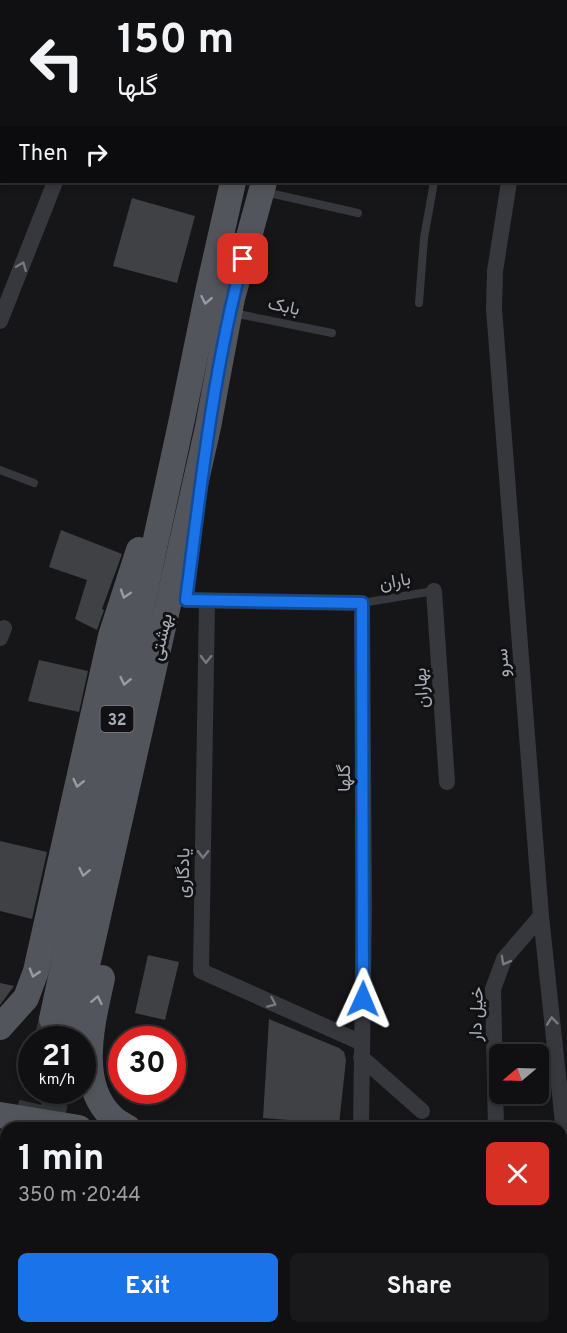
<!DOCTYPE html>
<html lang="en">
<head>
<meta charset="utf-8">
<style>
	body { margin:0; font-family:Overpass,Vazirmatn,sans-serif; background:#19191b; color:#f1f3f6; height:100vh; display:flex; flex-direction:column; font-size:22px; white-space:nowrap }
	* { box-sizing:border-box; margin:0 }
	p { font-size:20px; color:#9c9d9f }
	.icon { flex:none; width:33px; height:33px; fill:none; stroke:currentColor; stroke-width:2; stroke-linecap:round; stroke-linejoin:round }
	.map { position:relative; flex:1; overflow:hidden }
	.panel { position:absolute; left:0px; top:1122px; width:567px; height:212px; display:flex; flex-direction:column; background:#101012; border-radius:18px 18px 0 0; box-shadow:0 3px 9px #0003,0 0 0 2px #303032 }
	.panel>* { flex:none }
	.hud { position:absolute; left:0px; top:0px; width:567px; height:183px; box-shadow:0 3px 9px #0003,0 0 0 2px #303032; background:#101012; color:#f1f3f6; overflow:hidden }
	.needle { width:39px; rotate:251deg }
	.buttons { position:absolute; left:489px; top:1044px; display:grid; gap:12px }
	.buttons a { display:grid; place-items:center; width:60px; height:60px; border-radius:9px; background:#101012; box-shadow:0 3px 9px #0003,0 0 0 2px #303032; font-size:30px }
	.speed { position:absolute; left:18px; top:1026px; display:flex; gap:12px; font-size:30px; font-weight:700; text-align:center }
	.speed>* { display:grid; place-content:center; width:78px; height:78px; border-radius:50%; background:#101012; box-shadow:0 3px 9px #0003,0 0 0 2px #303032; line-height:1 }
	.speed small { font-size:15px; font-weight:400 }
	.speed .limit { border:9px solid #d22; background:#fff; color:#111 }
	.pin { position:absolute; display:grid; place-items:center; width:51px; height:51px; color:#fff; margin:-26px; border-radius:12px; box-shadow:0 3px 9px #0006 }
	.me { position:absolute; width:66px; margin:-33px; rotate:1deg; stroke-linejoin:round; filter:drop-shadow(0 0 4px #0008) }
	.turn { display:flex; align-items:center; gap:21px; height:126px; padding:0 18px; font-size:27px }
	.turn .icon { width:78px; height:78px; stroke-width:2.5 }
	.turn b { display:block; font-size:42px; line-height:51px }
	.then { display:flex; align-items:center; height:57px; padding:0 18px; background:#0003; gap:12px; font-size:22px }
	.round { display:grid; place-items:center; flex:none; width:63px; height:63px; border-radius:9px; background:#19191b }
	.headline { display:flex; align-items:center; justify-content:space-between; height:102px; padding:0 18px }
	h1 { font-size:36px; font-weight:700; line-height:45px }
	.primary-button { display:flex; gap:12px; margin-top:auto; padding:12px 18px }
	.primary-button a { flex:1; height:69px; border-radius:9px; background:#1a73e8; color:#fff; font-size:24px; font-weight:700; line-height:69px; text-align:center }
	.primary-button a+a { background:#19191b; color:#f1f3f6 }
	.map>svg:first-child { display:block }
	.building { fill:#404145 }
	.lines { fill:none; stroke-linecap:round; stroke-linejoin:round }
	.primary-tunnel { stroke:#333438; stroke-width:26; stroke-dasharray:26 13; stroke-linecap:butt }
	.service { stroke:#37383d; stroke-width:8 }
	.minor { stroke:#37383d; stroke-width:16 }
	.primary { stroke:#53555c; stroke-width:26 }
	.oneway { stroke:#767881 }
	.oneway2 { stroke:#989ba6 }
	.route-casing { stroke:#114b97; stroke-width:15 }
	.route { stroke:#1a73e8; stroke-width:10 }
	.labels { text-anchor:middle; stroke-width:6; stroke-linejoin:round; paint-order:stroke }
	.shield { fill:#111113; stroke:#7b7e86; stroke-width:1.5 }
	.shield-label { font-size:16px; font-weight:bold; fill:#a9adb8 }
	.street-label { font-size:18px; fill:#a9adb8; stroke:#111113 }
</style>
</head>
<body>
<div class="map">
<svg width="567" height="1333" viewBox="0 0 567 1333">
	<rect width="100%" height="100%" fill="#161618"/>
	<g class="building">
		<path d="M 132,198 L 195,216 L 177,283 L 113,266 Z"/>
		<path d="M 61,530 L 122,554 L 102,609 L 104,610 L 97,630 L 75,619 L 87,580 L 49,567 Z"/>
		<path d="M 39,660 L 88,671 L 79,712 L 28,701 Z"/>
		<path d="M 0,841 L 47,852 L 32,919 L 0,911 Z"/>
		<path d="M 148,955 L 179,962 L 165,1020 L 135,1013 Z"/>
		<path d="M 0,983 L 14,986 L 0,1005 Z"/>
		<path d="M 269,1019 L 339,1048 L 344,1052 L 346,1060 L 339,1124 L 263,1118 Z"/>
	</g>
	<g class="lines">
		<g class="primary-tunnel">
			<path d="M 47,1040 L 52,1019"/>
			<path d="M 26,1128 L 35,1090"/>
			<path d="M 49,1128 L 58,1090"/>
		</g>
		<g class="service">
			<path d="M 466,2 L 466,0"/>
			<path d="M 265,192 L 358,213"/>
			<path d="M 419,303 L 424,238 L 434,182"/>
			<path d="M 233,313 L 332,333"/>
			<path d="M 0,470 L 34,483"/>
			<path d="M 362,603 L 434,591"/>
			<path d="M 561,1297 L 567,1298"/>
		</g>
		<g class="minor">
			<path d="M 117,2 L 118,0"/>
			<path d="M 537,2 L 538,0"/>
			<path d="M 0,88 L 2,86"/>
			<path d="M 566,138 L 567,138"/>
			<path d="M 509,182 L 495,271 L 494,309 L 541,916 L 565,1142"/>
			<path d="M 0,321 L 55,182"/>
			<path d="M 434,591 L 447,782"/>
			<path d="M 186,600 L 362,603 L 364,908 L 361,1128"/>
			<path d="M 207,601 L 201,971 L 362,1043"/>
			<path d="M 0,638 L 4,628"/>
			<path d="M 361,1057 L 422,1111"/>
			<path d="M 496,1128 L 493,989 L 504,959 L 541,916"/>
			<path d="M 225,1333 L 225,1328"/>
			<path d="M 336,1333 L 337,1328"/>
			<path d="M 523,1333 L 524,1328"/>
		</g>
		<g class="primary">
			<path d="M 275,2 L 276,0"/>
			<path d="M 307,2 L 307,0"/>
			<path d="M 102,978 C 93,1020 75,1084 113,1118 C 117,1122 123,1125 128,1128"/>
			<path d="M 52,1019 L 182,419 L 208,292 L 233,182"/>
			<path d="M 74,1023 L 208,427 L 232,298 L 264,182"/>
			<path d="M 0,1027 L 26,998 L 36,971 L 111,636 L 139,550"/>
			<path d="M 0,1115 L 79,1128"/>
			<path d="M 561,1143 L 567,1142"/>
			<path d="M 0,1147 L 6,1148"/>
			<path d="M 561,1191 L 567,1189"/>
			<path d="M 0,1241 L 5,1222"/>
			<path d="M 2,1333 L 6,1316"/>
			<path d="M 24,1333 L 26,1328"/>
		</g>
	</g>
	<defs><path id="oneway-chevron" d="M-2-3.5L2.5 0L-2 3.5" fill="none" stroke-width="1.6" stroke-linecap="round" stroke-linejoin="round" transform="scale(1.5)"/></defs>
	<g class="oneway">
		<use href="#oneway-chevron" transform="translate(22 266) rotate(-68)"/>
		<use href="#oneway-chevron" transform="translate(206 659) rotate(91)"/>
		<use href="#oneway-chevron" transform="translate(203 854) rotate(91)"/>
		<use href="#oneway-chevron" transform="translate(505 961) rotate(119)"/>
		<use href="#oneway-chevron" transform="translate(272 1003) rotate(24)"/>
		<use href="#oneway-chevron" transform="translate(552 1021) rotate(-96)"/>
	</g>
	<g class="oneway2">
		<use href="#oneway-chevron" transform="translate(206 300) rotate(101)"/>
		<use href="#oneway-chevron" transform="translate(125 594) rotate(108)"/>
		<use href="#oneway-chevron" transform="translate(125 681) rotate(102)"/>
		<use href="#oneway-chevron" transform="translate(78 783) rotate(103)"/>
		<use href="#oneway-chevron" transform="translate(84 872) rotate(102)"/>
		<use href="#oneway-chevron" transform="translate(34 973) rotate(107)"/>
		<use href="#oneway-chevron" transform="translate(97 1000) rotate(-78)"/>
	</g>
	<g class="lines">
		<g class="route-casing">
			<path id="route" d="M 243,259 C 213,370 201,486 186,600 L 362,603 L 363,999"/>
		</g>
		<use href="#route" class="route"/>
	</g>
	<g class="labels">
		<rect class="shield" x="100.5" y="706" width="33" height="26" rx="4.5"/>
		<g class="shield-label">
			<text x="117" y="725">32</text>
		</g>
		<g class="street-label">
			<text transform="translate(284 306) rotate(12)" y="6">بابک</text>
			<text transform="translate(395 581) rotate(-10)" y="6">باران</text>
			<text transform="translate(161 637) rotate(-77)" y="6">بهشتى</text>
			<text transform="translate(502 663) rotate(-94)" y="6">سرو</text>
			<text transform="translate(421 688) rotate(-94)" y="6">بهاران</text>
			<text transform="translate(344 778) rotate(-90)" y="6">گلها</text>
			<text transform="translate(183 873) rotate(-89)" y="6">یادگاری</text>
			<text transform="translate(476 1014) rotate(-88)" y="6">خیل دار</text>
		</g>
	</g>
</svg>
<div class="buttons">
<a><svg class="needle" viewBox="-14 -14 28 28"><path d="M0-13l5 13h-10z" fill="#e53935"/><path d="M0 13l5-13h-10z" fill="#9c9d9f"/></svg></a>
</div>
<div class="speed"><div>21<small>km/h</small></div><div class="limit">30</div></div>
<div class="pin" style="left:243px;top:259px;background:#d93025"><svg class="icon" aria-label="arrive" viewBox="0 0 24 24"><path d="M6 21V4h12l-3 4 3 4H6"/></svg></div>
<svg class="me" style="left:363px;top:999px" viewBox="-20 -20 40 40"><path d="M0-17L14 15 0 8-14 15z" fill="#1a73e8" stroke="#fff" stroke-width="4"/></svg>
<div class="hud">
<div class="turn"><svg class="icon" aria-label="left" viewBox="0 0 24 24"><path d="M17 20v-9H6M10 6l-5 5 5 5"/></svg><div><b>150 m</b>گلها</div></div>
<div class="then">Then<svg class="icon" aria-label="right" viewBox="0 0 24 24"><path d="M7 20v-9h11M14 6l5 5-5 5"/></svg></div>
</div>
<section class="panel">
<div class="headline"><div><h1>1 min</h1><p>350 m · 20:44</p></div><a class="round" style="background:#d93025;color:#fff"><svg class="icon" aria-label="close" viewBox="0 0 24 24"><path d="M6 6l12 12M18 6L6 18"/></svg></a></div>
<div class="primary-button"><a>Exit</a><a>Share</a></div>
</section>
</div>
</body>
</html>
